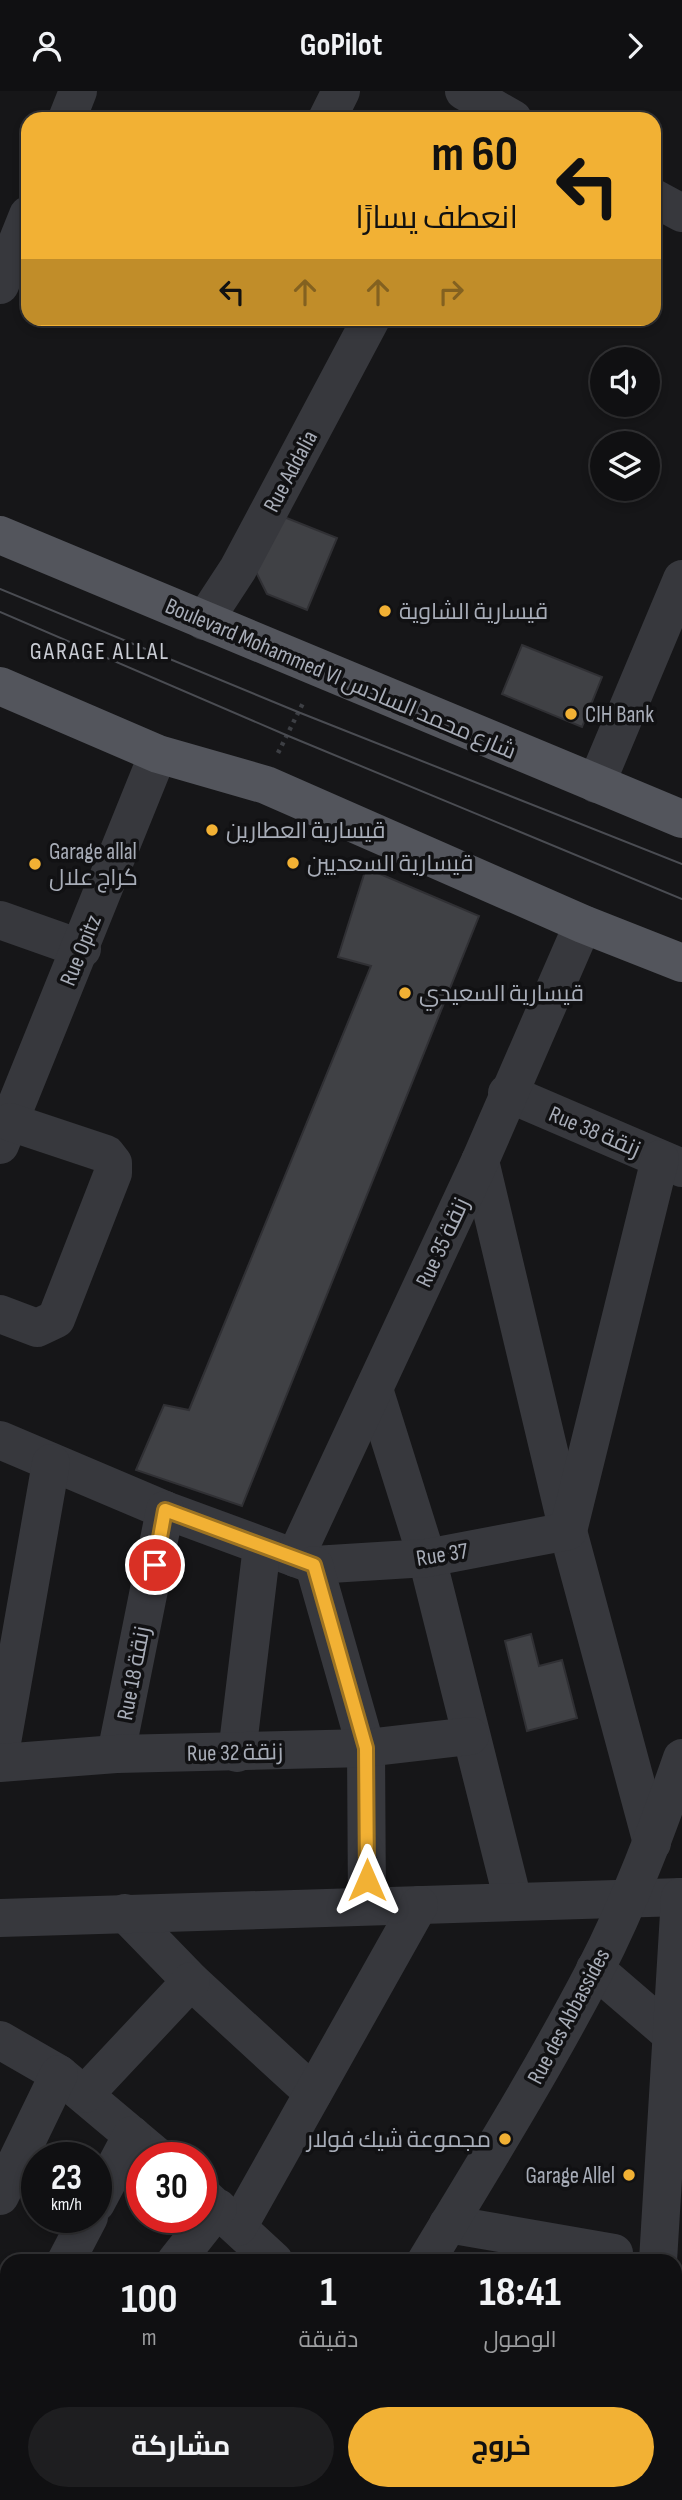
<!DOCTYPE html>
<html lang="ar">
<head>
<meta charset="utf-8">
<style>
	body { margin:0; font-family:"Sofia Sans Condensed",Cairo,sans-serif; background:#1e1e20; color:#f1f3f6; direction:rtl; height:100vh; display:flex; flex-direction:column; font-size:26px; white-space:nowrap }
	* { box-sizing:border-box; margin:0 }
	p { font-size:23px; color:#9c9d9f }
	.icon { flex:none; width:38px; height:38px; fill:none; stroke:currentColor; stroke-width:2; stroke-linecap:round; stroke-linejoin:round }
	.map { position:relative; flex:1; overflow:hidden; direction:ltr }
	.sheet { position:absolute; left:0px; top:2163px; width:682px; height:247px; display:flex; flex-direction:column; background:#101012; border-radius:21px 21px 0 0; box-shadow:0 4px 10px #0003,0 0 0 2px #303032; direction:rtl }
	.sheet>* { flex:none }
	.guide { position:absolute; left:21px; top:21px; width:640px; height:214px; border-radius:21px; box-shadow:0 4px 10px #0003,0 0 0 2px #303032; direction:rtl; background:#f2b134; color:#111; overflow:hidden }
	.buttons { position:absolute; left:590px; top:256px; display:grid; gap:14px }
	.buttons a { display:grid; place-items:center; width:70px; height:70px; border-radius:50%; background:#101012; box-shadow:0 4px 10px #0003,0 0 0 2px #303032; font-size:35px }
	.speed { position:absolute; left:21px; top:2051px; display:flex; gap:14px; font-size:35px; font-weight:700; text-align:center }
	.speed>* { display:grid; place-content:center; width:91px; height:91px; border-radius:50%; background:#101012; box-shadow:0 4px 10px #0003,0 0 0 2px #303032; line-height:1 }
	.speed small { font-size:18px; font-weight:400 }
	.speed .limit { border:10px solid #d22; background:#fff; color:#111 }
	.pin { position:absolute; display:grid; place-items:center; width:60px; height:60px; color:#fff; margin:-30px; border:4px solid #fff; border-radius:50%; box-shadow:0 2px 7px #0007 }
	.me { position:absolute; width:77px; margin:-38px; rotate:0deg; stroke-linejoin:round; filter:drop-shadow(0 0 5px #0008) }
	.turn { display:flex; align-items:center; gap:24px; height:147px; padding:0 28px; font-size:32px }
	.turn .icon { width:91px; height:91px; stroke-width:2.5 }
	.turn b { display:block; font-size:49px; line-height:60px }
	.lanes { display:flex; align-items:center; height:66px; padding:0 28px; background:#0003; justify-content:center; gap:35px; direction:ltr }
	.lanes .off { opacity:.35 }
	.eta { display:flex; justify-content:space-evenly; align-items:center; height:119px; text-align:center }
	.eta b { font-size:42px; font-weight:700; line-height:49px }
	.primary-button { display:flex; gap:14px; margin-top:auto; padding:14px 28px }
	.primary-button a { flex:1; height:80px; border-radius:42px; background:#f2b134; color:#111; font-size:28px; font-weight:700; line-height:80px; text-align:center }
	.primary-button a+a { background:#1e1e20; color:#f1f3f6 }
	header { display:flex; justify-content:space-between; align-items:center; height:91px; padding:0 28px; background:#101012; font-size:32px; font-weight:700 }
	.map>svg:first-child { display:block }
	.building { fill:#404145; stroke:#303034; stroke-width:2 }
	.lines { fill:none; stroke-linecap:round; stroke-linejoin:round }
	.path { stroke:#3d3f44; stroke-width:4.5; stroke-dasharray:3.5 5; stroke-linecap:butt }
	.minor { stroke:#37383d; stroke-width:38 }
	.major { stroke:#53555c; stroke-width:38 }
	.tram { stroke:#4a4c52; stroke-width:2 }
	.route-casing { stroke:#9d7322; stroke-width:18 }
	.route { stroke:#f2b134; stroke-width:12 }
	.poi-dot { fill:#f2b134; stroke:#111113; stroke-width:2.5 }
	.labels { text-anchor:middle; stroke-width:7; stroke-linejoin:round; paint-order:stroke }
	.street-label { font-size:23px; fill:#a8adb8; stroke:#111113 }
	.poi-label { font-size:23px; fill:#a8adb8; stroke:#111113; text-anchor:start }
	.neighbourhood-label { font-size:24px; letter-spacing:2px; fill:#c9ccd4; stroke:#111113 }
</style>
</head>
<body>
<header><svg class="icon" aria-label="forward" viewBox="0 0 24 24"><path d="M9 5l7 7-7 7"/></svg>GoPilot<svg class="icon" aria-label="person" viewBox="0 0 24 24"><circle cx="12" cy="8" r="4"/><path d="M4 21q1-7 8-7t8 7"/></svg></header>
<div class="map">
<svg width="682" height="2409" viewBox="0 0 682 2409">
	<rect width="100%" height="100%" fill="#161618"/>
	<g class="building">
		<path d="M 279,424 L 337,447 L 307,519 L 267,503 L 256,481 Z"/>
		<path d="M 522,554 L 602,586 L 582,636 L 502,603 Z"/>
		<path d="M 366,777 L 479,825 L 242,1415 L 136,1379 L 164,1314 L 189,1319 L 371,875 L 338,866 Z"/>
		<path d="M 531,1543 L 539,1575 L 562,1569 L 577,1627 L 527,1640 L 505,1550 Z"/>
	</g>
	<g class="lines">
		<path class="path" d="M 278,662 L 304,610"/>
		<g class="minor">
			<path d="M 464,0 L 513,28"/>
			<path d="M 67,28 L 78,0"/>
			<path d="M 327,28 L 341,0"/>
			<path d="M 654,107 L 682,122"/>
			<path d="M 0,194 L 28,124"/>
			<path d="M 204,530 L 238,478 L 371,228"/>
			<path d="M 596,693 L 682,488"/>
			<path d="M 0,829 L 82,858"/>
			<path d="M 507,1002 L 682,1077"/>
			<path d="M 0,1054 L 158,663"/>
			<path d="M 480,1070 L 568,1440 L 652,1752"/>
			<path d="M 0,1223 L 37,1237 L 56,1228 L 113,1082 L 113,1072 L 106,1063 L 10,1031"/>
			<path d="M 374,1298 L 427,1467 L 513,1810"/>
			<path d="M 0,1349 L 165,1419 L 314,1474 L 427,1467 L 568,1440 L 660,1068"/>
			<path d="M 295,1467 L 480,1070 L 583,833"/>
			<path d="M 314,1474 L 366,1657 L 367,1815"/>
			<path d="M 237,1662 L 262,1455"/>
			<path d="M 0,1663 L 51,1372"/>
			<path d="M 116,1663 L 165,1419"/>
			<path d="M 0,1672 L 116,1663 L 366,1657 L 470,1645"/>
			<path d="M 125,1822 L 191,1890 L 313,2002"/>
			<path d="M 0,1827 L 682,1806"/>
			<path d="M 595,1878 L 673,1945"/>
			<path d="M 0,1949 L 59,1983 L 159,2067"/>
			<path d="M 85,2003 L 191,1890"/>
			<path d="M 201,2103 L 274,2170"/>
			<path d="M 0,2105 L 59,1983"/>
			<path d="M 96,2112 L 132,2044"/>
			<path d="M 448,2133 L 614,2162"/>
			<path d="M 238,2136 L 419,1814"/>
			<path d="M 66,2170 L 89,2126"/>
			<path d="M 176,2170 L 218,2117"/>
			<path d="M 426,2170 C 484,2074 543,1979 595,1879 C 630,1811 657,1739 682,1667"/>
			<path d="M 658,2170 L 680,1806"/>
			<path d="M 0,2294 L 7,2281"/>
			<path d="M 459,2403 L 490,2409"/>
			<path d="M 529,2403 L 536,2409"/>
			<path d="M 0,2407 L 7,2396"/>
			<path d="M 130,2409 L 135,2403"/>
			<path d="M 282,2409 L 286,2403"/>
			<path d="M 612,2409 L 615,2403"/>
		</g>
		<g class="major">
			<path d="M 0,444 L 682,728"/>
			<path d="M 0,595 L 158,663 L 266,694 L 583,833 L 682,872"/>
		</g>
		<g class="tram">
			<path d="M 0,498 L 298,621 L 682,773"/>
			<path d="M 0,521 L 286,644 L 682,808"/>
		</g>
	</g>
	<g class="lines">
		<g class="route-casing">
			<path id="route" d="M 155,1474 L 165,1419 L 314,1474 L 366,1657 L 367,1789"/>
		</g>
		<use href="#route" class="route"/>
	</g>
	<g class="poi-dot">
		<circle cx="385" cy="520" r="7"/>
		<circle cx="571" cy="623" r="7"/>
		<circle cx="212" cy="739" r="7"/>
		<circle cx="293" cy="772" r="7"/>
		<circle cx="35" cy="773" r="7"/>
		<circle cx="405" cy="902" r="7"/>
		<circle cx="505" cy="2048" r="7"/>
		<circle cx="629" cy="2084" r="7"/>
	</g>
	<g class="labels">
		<g class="street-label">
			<text transform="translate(290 380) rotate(-62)" y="8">Rue Addalia</text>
			<text transform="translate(341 587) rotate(23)" y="8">Boulevard Mohammed VI شارع محمد السادس</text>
			<text transform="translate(80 859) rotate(-68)" y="8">Rue Opitz</text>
			<text transform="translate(595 1040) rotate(23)" y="8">Rue 38 زنقة</text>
			<text transform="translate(442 1151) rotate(-65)" y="8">Rue 35 زنقة</text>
			<text transform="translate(442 1463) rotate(-9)" y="8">Rue 37</text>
			<text transform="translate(133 1582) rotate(-79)" y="8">Rue 18 زنقة</text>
			<text transform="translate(235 1661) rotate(-1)" y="8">Rue 32 زنقة</text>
			<text transform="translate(568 1925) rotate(-62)" y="8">Rue des Abbassides</text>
		</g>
		<g class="poi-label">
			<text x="399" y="528">قيسارية الشاوية</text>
			<text x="585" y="631">CIH Bank</text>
			<text x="226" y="747">قيسارية العطارين</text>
			<text x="49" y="768">Garage allal<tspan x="49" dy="26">كراج علال</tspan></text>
			<text x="307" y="780">قيسارية السعديين</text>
			<text x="419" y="910">قيسارية السعيدي</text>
			<text x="491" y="2056" text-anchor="end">مجموعة شيك فولار</text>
			<text x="615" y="2092" text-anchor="end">Garage Allel</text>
		</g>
		<g class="neighbourhood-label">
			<text x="100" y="568">GARAGE ALLAL</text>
		</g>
	</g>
</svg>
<div class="buttons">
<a><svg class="icon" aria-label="sound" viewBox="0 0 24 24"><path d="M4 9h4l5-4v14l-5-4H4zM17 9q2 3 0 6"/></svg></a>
<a><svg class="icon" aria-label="layers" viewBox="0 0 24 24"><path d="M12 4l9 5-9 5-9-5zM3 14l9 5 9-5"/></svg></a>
</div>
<div class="speed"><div>23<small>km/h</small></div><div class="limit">30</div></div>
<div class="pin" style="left:155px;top:1474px;background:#d93025"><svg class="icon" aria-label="arrive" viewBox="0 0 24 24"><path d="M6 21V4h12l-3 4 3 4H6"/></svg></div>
<svg class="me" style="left:367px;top:1789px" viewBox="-20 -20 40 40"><path d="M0-17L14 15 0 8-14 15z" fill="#f2b134" stroke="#fff" stroke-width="4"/></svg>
<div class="guide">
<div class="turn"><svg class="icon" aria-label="left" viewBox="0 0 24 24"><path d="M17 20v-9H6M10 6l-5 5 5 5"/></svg><div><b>60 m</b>انعطف يسارًا</div></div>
<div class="lanes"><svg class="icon" aria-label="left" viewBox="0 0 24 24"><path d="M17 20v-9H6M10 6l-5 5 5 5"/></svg><svg class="icon off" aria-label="ahead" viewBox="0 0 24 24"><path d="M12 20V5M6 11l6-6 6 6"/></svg><svg class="icon off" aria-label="ahead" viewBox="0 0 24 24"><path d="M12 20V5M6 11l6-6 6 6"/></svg><svg class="icon off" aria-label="right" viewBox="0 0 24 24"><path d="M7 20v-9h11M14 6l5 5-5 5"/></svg></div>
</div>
<section class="sheet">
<div class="eta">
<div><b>18:41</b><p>الوصول</p></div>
<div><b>1</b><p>دقيقة</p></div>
<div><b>100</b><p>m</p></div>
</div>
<div class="primary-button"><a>خروج</a><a>مشاركة</a></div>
</section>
</div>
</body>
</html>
